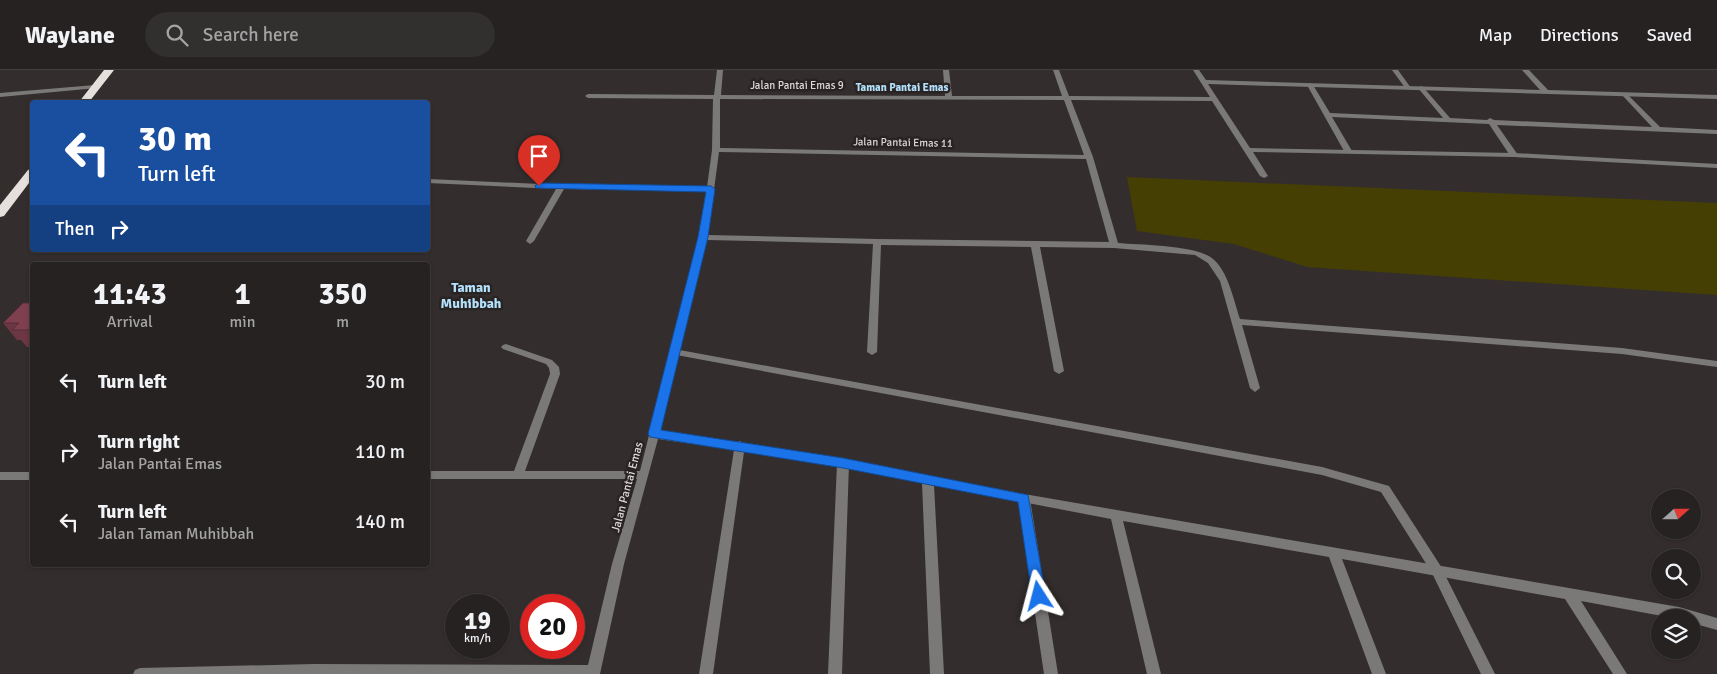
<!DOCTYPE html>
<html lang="en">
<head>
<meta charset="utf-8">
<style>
	body { margin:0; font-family:Signika,sans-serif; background:#322f2f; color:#f1f3f6; height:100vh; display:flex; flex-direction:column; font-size:19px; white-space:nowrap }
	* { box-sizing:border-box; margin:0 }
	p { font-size:16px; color:#a4a4a5 }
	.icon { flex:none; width:28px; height:28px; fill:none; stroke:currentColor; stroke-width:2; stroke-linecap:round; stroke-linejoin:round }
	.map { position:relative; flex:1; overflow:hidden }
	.sheet { position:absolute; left:30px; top:192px; width:400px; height:305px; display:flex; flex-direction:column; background:#262222; border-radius:5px; box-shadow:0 1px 4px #0004,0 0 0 1px #423f40 }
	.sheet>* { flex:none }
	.guide { position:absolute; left:30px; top:30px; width:400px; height:152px; border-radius:5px; box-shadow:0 1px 4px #0004,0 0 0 1px #423f40; background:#1a4fa0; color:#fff; overflow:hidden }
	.needle { width:32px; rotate:69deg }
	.tools { position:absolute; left:1651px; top:419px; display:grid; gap:10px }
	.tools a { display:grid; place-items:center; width:50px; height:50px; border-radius:50%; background:#262222; box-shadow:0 1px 4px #0004,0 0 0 1px #423f40; font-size:25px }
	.speed { position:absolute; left:445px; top:524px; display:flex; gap:10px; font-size:25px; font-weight:700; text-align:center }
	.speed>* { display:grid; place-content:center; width:65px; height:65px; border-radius:50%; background:#262222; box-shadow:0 1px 4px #0004,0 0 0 1px #423f40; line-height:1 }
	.speed small { font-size:12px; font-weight:400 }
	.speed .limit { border:8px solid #d22; background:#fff; color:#111 }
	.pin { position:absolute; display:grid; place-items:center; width:42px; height:42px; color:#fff; margin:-51px -21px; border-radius:50% 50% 50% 0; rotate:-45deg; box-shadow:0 0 5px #0007 }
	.pin .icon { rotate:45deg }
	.me { position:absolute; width:55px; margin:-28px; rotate:351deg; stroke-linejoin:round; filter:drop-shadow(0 0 4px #0008) }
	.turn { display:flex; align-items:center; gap:18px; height:105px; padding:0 25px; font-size:22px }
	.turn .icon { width:65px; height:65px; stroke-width:2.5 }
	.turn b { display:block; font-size:35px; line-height:42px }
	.then { display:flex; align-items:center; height:48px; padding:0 25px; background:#0003; gap:10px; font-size:19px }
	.eta { display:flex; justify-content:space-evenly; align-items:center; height:85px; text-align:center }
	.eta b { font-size:30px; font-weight:700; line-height:35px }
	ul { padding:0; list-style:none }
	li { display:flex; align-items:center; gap:15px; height:70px; padding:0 25px }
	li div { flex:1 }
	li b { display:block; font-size:19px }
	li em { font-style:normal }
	header { display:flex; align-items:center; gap:30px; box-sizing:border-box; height:70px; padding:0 25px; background:#262222; border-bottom:1px solid #423f40 }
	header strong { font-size:24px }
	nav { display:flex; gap:28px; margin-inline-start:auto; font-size:18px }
	.search { width:350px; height:45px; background:#322f2f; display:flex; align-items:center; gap:12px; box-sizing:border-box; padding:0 18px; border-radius:28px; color:#a4a4a5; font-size:19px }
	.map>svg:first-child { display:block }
	.green { fill:#463f04 }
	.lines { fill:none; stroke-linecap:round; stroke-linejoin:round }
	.lane { fill:#7b7977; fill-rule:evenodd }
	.street { fill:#7b7977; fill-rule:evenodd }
	.highway { fill:#e5e0db; fill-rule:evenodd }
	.wall { fill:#6c3644 }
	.building { fill:#7e3f4f; stroke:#582c37 }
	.route { fill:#1a73e8; stroke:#114b97 }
	.labels { text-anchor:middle; stroke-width:5; stroke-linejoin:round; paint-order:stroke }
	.far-street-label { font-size:11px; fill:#ddd9d8; stroke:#292423 }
	.far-neighbourhood-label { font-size:11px; font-weight:bold; fill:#b3e1fc; stroke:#292423 }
	.street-label { font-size:12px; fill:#ddd9d8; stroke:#292423 }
	.neighbourhood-label { font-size:14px; font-weight:bold; fill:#b3e1fc; stroke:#292423 }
</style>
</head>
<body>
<header>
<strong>Waylane</strong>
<div class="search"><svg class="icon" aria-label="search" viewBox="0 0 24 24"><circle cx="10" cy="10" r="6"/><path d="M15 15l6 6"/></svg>Search here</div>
<nav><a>Map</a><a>Directions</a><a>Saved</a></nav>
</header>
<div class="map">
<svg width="1717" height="604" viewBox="0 0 1717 604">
	<rect width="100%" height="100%" fill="#332e2d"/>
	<path class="green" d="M 1127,107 L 1717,133 L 1717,225 L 1307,197 L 1234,174 L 1137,161 Z"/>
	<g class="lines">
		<g class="lane">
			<path d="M 1392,0 L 1398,0 L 1411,18 L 1410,19 L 1406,19 Z"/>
			<path d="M 1310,13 L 1313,15 L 1330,43 L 1443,48 L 1418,18 L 1421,16 L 1423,17 L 1450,48 L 1487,50 L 1490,48 L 1494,50 L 1652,57 L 1623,26 L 1622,25 L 1625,23 L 1627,24 L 1660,57 L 1717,60 L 1717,64 L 1497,55 L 1518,85 L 1514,87 L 1511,87 L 1489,54 L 1332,47 L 1352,81 L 1348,83 L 1344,81 L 1307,15 Z"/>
			<path d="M 95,15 L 97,16 L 97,18 L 0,27 L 0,23 Z"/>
			<path d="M 674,279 L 1322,397 L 1389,416 L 1440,495 L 1495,604 L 1481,604 L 1432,503 L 1381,422 L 1322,405 L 671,284 L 669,282 L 671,280 Z"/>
			<path d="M 843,389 L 847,390 L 849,393 L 842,604 L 828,604 L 837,393 L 839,390 Z"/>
			<path d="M 1024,424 L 1028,426 L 1030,429 L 1058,604 L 1044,604 L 1018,429 L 1020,426 Z"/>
		</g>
		<g class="street">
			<path d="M 717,0 L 723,0 L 721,25 L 945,26 L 943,0 L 949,0 L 952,26 L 1062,26 L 1053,0 L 1059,0 L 1069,26 L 1210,27 L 1193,0 L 1199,0 L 1206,10 L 1540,20 L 1522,0 L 1529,0 L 1548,20 L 1717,25 L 1717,29 L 1208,14 L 1250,78 L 1514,83 L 1717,94 L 1717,98 L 1514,87 L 1253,82 L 1268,106 L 1264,108 L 1260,106 L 1212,31 L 1071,30 L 1093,87 L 1118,173 C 1140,175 1197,175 1213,189 C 1228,201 1234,231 1240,249 L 1622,278 L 1717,291 L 1717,297 L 1622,284 L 1242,255 L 1260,318 L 1255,322 L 1250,318 L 1220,211 L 1208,193 L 1195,185 L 1114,178 L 1040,177 L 1064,301 L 1059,304 L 1054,301 L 1031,177 L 881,175 L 877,282 L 872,285 L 867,282 L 873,174 L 707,170 L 660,361 L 736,373 L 740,371 L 745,374 L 843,389 L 1024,424 L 1679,537 L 1717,548 L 1717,560 L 1692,553 L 1692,548 L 1673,548 L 1581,531 L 1627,604 L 1613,604 L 1565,529 L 1342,489 L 1386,604 L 1372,604 L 1329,487 L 1123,451 L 1161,604 L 1147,604 L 1111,449 L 934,415 L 944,604 L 930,604 L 922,413 L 843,397 L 744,382 L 713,604 L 699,604 L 734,380 L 658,369 L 624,494 L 600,604 L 133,604 L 135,600 L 140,598 L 314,594 L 588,595 L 612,494 L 637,409 L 428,409 L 428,401 L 514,401 L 550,304 L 549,298 L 546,294 L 503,279 L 501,277 L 503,275 L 506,274 L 552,290 L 559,297 L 560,304 L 525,401 L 640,401 L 699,167 L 706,121 L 564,119 L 534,171 L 530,174 L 526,171 L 556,119 L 428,113 L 428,109 L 561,115 L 707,117 L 712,80 L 713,29 L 588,28 L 585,26 L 588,24 L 714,25 ZM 720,29 L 1064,30 L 1084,85 L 720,78 ZM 719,82 L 1086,89 L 1109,172 L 877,169 L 708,165 Z"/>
			<rect x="0" y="402" width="32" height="8"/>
		</g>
		<g class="highway">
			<path d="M 104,0 L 114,0 L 89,32 L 79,32 Z"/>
			<path d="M 32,98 L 32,109 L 4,146 L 0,147 L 0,135 L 28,100 Z"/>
		</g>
	</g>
	<path class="wall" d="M 32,233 L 32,277 L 27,277 L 21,270 L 17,270 L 3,253 Z"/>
	<path class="building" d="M 23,233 L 32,233 L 32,260 L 12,260 L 19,253 L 3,253 Z"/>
	<path class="route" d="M 539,113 L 711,116 L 715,119 L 708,167 L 661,360 L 843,388 L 1028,425 L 1046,526 L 1044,530 L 1039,532 L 1034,530 L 1032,526 L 1018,432 L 843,398 L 650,367 L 648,364 L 698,167 L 706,122 L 536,118 L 535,116 Z"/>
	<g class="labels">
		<g class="far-street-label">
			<text x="797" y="19">Jalan Pantai Emas 9</text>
			<text transform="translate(903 72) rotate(1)" y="4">Jalan Pantai Emas 11</text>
		</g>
		<g class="far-neighbourhood-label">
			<text x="902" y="21">Taman Pantai Emas</text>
		</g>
		<g class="street-label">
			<text transform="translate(627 417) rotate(-75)" y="4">Jalan Pantai Emas</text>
		</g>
		<g class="neighbourhood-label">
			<text x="471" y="222">Taman<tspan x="471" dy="16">Muhibbah</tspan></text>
		</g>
	</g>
</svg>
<div class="tools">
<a><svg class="needle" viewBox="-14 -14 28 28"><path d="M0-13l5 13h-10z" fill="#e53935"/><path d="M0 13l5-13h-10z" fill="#a4a4a5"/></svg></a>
<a><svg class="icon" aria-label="search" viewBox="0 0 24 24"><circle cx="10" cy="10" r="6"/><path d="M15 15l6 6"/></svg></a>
<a><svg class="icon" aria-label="layers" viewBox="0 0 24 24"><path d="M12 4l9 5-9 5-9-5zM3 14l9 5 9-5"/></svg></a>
</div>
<div class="speed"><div>19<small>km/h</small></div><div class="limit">20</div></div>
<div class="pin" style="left:539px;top:116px;background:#d93025"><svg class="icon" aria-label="arrive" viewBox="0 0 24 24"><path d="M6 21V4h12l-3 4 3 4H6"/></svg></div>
<svg class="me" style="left:1039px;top:526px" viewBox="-20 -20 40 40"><path d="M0-17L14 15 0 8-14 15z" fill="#1a73e8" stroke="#fff" stroke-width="4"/></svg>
<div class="guide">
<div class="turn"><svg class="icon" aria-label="left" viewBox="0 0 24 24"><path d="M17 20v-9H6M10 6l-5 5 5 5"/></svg><div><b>30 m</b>Turn left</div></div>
<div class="then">Then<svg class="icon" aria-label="right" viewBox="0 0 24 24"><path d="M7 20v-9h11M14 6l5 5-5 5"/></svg></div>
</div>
<section class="sheet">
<div class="eta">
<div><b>11:43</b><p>Arrival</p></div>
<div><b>1</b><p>min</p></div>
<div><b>350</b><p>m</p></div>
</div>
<ul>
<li><svg class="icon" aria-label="left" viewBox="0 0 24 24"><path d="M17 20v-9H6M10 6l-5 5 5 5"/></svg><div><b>Turn left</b></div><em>30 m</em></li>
<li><svg class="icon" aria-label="right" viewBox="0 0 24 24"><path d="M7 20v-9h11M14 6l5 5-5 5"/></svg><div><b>Turn right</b><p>Jalan Pantai Emas</p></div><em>110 m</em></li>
<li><svg class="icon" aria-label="left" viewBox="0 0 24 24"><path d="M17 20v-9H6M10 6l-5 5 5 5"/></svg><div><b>Turn left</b><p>Jalan Taman Muhibbah</p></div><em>140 m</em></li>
</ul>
</section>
</div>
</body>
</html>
